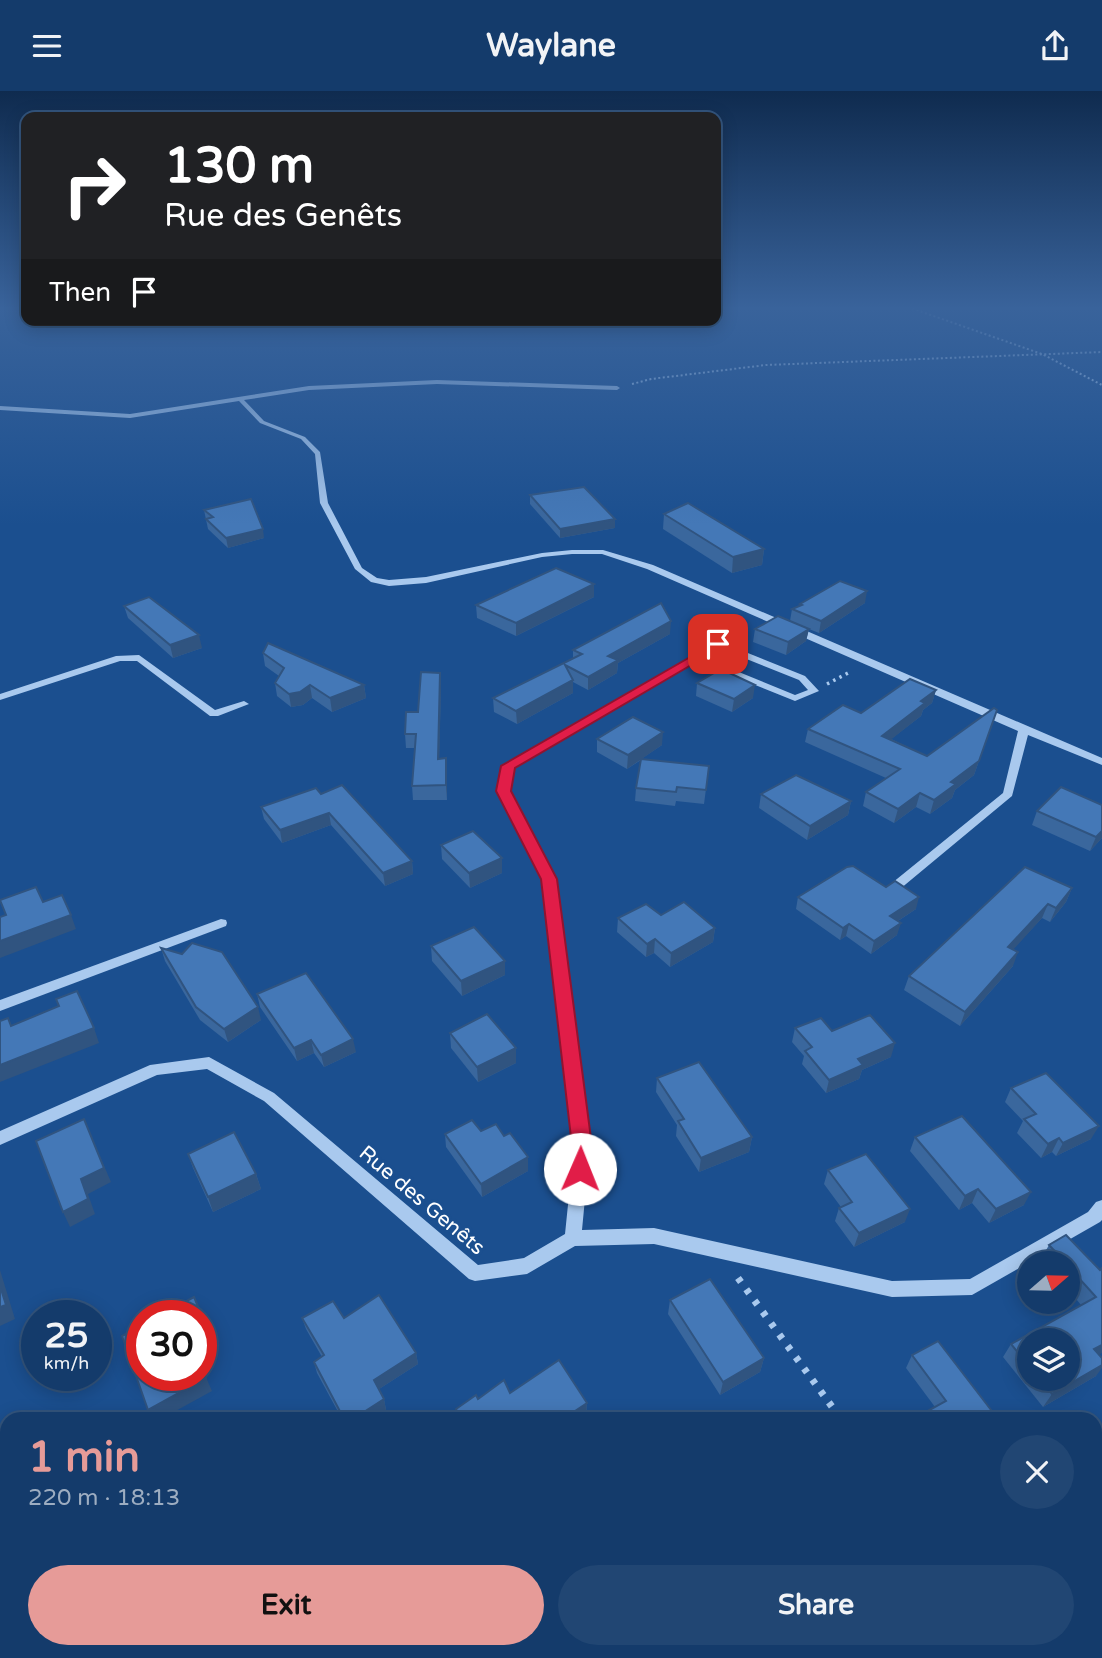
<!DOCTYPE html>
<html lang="en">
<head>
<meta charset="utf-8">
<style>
	body { margin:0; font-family:"Varela Round",sans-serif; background:#214673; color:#f1f3f6; height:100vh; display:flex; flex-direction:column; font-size:26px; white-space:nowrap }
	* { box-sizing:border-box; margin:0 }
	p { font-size:23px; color:#9dadc1 }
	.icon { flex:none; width:38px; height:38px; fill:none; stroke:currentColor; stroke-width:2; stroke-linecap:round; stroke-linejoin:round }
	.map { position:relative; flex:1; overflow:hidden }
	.details { position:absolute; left:0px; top:1321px; width:1102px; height:247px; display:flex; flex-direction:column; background:#143b6b; border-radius:21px 21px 0 0; box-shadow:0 4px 18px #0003,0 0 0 2px #33557e }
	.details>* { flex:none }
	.guide { position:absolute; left:21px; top:21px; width:700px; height:214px; border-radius:14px; box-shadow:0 4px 18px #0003,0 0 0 2px #33557e; background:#202124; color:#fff; overflow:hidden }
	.needle { width:46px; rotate:70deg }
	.tools { position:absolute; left:1017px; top:1160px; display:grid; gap:14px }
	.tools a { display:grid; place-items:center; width:63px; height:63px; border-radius:50%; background:#143b6b; box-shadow:0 4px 18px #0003,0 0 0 2px #33557e; font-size:35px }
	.speed { position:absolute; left:21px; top:1209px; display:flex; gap:14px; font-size:35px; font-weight:700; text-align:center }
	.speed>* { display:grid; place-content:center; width:91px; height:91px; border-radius:50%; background:#143b6b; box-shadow:0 4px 18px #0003,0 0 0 2px #33557e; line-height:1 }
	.speed small { font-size:18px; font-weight:400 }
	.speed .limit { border:10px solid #d22; background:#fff; color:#111 }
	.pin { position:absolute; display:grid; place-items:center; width:60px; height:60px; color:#fff; margin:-30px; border-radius:14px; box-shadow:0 4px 10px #0006 }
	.me { position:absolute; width:77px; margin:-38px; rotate:1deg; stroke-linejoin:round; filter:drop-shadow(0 0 5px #0008) }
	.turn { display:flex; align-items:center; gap:24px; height:147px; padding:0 28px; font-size:32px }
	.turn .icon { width:91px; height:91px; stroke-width:2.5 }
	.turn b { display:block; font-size:49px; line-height:60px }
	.then { display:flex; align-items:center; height:66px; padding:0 28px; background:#0003; gap:14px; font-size:26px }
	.round { display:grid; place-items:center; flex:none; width:74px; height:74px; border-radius:37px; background:#214673 }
	.headline { display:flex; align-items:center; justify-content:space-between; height:119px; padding:0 28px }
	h1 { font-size:42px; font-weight:700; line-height:52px; color:#e69b98 }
	.button { display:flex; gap:14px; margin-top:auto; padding:14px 28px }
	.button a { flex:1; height:80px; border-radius:42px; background:#e69b98; color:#111; font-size:28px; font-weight:700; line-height:80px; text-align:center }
	.button a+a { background:#214673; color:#f1f3f6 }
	header { display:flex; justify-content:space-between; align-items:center; height:91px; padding:0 28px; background:#143b6b; font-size:32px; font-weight:700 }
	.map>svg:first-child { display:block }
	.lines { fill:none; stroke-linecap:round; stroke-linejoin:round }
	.path-far2 { stroke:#a9c9ee; stroke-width:2; stroke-dasharray:2 2.5; stroke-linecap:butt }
	.path-far1 { stroke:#a9c9ee; stroke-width:3.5; stroke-dasharray:2.5 4.5; stroke-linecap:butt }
	.path { stroke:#a9c9ee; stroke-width:7; stroke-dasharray:5 9; stroke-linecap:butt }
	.minor { fill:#a9c9ee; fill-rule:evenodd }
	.major { fill:#f0f6ff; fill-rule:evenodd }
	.wall { fill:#3a679d; fill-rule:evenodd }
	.shaded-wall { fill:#305480 }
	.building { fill:#4478b7; stroke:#305480; stroke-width:2 }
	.route { fill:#e11d48; stroke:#92132f; stroke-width:2 }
	.labels { text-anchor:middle; stroke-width:6; stroke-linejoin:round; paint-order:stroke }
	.street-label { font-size:21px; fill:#fff; stroke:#1b4f8f }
</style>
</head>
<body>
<header><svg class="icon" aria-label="menu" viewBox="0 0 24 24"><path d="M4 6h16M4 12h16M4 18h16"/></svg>Waylane<svg class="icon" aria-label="share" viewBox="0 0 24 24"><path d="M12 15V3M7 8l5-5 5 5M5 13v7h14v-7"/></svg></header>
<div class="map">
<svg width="1102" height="1567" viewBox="0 0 1102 1567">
	<rect width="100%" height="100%" fill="#1b4f8f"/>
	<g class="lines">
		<g class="path-far2">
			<path d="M 908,216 L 1042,263 L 1102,294"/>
			<path d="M 632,293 L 651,288 L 766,274 L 1102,261"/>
		</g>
		<path class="path-far1" d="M 827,593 L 850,581"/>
		<path class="path" d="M 738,1187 L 841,1328"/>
		<g class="minor">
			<path d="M 437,289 L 617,295 L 620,297 L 617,299 L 437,293 L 309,299 L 244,309 L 264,330 L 305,346 L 320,361 L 328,412 L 362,477 L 377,487 L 389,489 L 426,486 L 542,462 L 572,459 L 603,459 L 653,474 L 1102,667 L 1102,674 L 1028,644 L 1012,705 L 900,798 L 892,798 L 890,795 L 892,792 L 1003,702 L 1018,640 L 647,478 L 602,463 L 572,463 L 542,466 L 426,492 L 389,495 L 371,491 L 355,478 L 320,412 L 315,363 L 301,348 L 260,332 L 239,310 L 130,327 L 0,319 L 0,315 L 130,323 L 309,295 Z"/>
			<path d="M 718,550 L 805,585 L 819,600 L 795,610 L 695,570 L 513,677 L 510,700 L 555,788 L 590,1055 L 582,1139 L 654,1137 L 892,1190 L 970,1188 L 1088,1121 L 1096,1111 L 1102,1109 L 1102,1129 L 1100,1131 L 972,1204 L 892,1206 L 654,1153 L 575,1155 L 527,1183 L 475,1190 L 469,1188 L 264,1010 L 207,978 L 157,984 L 0,1054 L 0,1040 L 150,974 L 209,966 L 274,1002 L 478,1174 L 524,1167 L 565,1143 L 574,1055 L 543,788 L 498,700 L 503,675 ZM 719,557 L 799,589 L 808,599 L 795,604 L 702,566 Z"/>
			<path d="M 139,564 L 215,619 L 244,610 L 249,613 L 218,625 L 210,625 L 137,570 L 120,570 L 0,609 L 0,603 L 116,565 Z"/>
			<path d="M 221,828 L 226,829 L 227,832 L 226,835 L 0,920 L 0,909 Z"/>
		</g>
		<g class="major">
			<path d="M 1102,1425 L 1102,1458 L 1096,1461 L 1096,1428 Z"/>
			<path d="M 946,1561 L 982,1561 L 979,1567 L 943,1567 Z"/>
		</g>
	</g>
	<g class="wall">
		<path d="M 530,404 L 615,437 L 560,447 L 530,413 Z"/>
		<path d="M 204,419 L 264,447 L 228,457 L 208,438 Z"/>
		<path d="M 664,423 L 764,458 L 762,474 L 732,482 L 663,438 Z"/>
		<path d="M 594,493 L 594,506 L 516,545 L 477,527 L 476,514 Z"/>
		<path d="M 865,512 L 819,542 L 809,538 L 806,550 L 786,564 L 753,551 L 755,538 L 790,530 L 792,518 L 800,515 L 800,513 Z"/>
		<path d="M 124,515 L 202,557 L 173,567 L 128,527 Z"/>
		<path d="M 670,543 L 618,572 L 617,582 L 588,599 L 573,591 L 573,602 L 517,633 L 494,621 L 493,607 L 573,567 L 573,559 Z"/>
		<path d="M 263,562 L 364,594 L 366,607 L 332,621 L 312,607 L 303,614 L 291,616 L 277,605 L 275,592 L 279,585 L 265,575 Z"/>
		<path d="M 440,582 L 441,596 L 439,668 L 446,667 L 447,682 L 447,709 L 413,709 L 412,695 L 415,657 L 406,657 L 405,643 Z"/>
		<path d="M 697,592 L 753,607 L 732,621 L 696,605 Z"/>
		<path d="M 936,599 L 932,612 L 923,619 L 921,625 L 891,648 L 927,665 L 997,619 L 974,684 L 955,699 L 952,707 L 930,723 L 916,716 L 894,732 L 863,715 L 866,701 L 886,687 L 805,651 L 808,638 Z"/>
		<path d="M 597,648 L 662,654 L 641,668 L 709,675 L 704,713 L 676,710 L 675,715 L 635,710 L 636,697 L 641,669 L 627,678 L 597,661 Z"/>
		<path d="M 321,703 L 412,770 L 413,783 L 385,795 L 331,734 L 282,752 L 264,728 L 261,716 Z"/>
		<path d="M 761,703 L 851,710 L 848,724 L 807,749 L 759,717 Z"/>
		<path d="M 1037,720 L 1102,747 L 1090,760 L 1032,734 Z"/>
		<path d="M 441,754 L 502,767 L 502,782 L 470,797 L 442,768 Z"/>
		<path d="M 1072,797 L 1066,811 L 1050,831 L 1042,827 L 1013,858 L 1013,875 L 960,935 L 904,899 L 909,885 Z"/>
		<path d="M 798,806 L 916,818 L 898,830 L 897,844 L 871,863 L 846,845 L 840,849 L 796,818 Z"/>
		<path d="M 661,824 L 715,837 L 713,851 L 670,876 L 654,862 L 646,866 L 617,841 L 618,827 Z"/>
		<path d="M 431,855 L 505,870 L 505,884 L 462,905 L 432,870 Z"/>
		<path d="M 161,857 L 182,863 L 261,929 L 228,951 L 200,929 L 165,870 Z"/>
		<path d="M 257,903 L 356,961 L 324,976 L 314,962 L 297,970 L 260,916 Z"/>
		<path d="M 795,937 L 832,940 L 891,966 L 862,979 L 859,988 L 826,1002 L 802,973 L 804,965 L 792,951 Z"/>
		<path d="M 450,942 L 516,972 L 478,991 L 451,957 Z"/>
		<path d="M 657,987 L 752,1046 L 749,1061 L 699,1081 L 676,1045 L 677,1034 L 656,1001 Z"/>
		<path d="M 1011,997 L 1091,1048 L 1056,1065 L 1052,1061 L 1041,1067 L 1017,1042 L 1023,1030 L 1005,1011 Z"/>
		<path d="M 481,1040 L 528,1066 L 528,1080 L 482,1106 L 446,1056 L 445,1043 Z"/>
		<path d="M 915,1046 L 1024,1114 L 989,1132 L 972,1112 L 959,1119 L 910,1060 Z"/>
		<path d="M 188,1063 L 256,1083 L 261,1098 L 213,1121 L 193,1077 Z"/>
		<path d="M 828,1079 L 905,1131 L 854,1156 L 835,1130 L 839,1117 L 841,1116 L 824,1093 Z"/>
		<path d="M 1049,1154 L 1100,1179 L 1099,1264 L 1096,1285 L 1043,1316 L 1003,1266 L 1011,1253 L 1081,1214 L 1068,1198 L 1068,1172 L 1045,1172 L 1041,1168 ZM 1029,1250 L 1068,1288 L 1029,1288 Z"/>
		<path d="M 670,1209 L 764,1267 L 760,1281 L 720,1304 L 668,1223 Z"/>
		<path d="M 302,1227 L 344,1227 L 416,1262 L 418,1273 L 379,1298 L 384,1308 L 386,1319 L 372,1328 L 342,1328 L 317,1282 L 314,1271 L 322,1266 L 306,1238 Z"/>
		<path d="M 912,1264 L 998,1328 L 935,1316 L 906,1277 Z"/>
		<path d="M 510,1302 L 587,1312 L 586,1325 L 582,1328 L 457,1328 L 456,1318 L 478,1308 Z"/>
	</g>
	<g class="shaded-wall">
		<path d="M 615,428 L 615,437 L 560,447 L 560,438 Z"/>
		<path d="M 263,438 L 264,447 L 228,457 L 226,447 Z"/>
		<path d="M 764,458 L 762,474 L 732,482 L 733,466 Z"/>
		<path d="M 594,493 L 594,506 L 516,545 L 516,532 Z"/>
		<path d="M 867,500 L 865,512 L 819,542 L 821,530 Z"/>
		<path d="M 671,530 L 670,543 L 618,572 L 617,582 L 588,599 L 588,586 L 608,565 Z"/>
		<path d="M 809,538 L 806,550 L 786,564 L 788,551 Z"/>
		<path d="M 199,544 L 202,557 L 173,567 L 170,554 Z"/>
		<path d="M 440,582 L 441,596 L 439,682 L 438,668 Z"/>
		<path d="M 573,589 L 573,602 L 517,633 L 516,620 Z"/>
		<path d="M 310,594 L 312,607 L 303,614 L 291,616 L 289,603 Z"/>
		<path d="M 364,594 L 366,607 L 332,621 L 330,607 Z"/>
		<path d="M 755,594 L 753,607 L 732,621 L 734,608 Z"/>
		<path d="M 936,599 L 932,612 L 923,619 L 921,625 L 879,658 L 882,645 L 921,610 Z"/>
		<path d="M 997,619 L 974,684 L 955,699 L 952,707 L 930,723 L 934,709 L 951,691 Z"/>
		<path d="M 663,641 L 662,654 L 627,678 L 628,664 Z"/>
		<path d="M 446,667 L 447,682 L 447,709 L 446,694 Z"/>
		<path d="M 920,702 L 916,716 L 894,732 L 898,718 Z"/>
		<path d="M 851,710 L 848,724 L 807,749 L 810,735 Z"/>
		<path d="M 329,722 L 331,734 L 282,752 L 280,739 Z"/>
		<path d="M 1102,740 L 1102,747 L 1090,760 L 1096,746 Z"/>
		<path d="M 502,767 L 502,782 L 470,797 L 469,782 Z"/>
		<path d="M 412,770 L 413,783 L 385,795 L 383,782 Z"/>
		<path d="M 1072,797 L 1066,811 L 1050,831 L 1056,817 Z"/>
		<path d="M 919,806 L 916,818 L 887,837 L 890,825 Z"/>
		<path d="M 1048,813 L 1042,827 L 1003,870 L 1008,856 Z"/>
		<path d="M 71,824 L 76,838 L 0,867 L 0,850 Z"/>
		<path d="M 901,832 L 897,844 L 871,863 L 874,850 Z"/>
		<path d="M 849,833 L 846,845 L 840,849 L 843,837 Z"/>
		<path d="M 715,837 L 713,851 L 670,876 L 671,862 Z"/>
		<path d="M 655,848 L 654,862 L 646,866 L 647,853 Z"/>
		<path d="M 1018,861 L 1013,875 L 960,935 L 965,921 Z"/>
		<path d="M 505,870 L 505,884 L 462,905 L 461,890 Z"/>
		<path d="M 258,916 L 261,929 L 228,951 L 224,938 Z"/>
		<path d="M 94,937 L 99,952 L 0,991 L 0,974 Z"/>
		<path d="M 353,948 L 356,961 L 324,976 L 321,964 Z"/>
		<path d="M 311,949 L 314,962 L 297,970 L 294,957 Z"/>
		<path d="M 895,952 L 891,966 L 862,979 L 859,988 L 826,1002 L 829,989 L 858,968 Z"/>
		<path d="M 516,957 L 516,972 L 478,991 L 477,976 Z"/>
		<path d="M 84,1028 L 111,1091 L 88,1103 L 95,1123 L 70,1136 L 63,1121 L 81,1088 Z"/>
		<path d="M 1099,1035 L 1091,1048 L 1056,1065 L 1063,1052 Z"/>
		<path d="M 752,1046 L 749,1061 L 699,1081 L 701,1067 Z"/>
		<path d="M 1059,1047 L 1052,1061 L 1041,1067 L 1048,1053 Z"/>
		<path d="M 528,1066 L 528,1080 L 482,1106 L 481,1093 Z"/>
		<path d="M 256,1083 L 261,1098 L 213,1121 L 208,1106 Z"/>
		<path d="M 978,1098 L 972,1112 L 959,1119 L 965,1105 Z"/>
		<path d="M 1031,1101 L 1024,1114 L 989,1132 L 996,1118 Z"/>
		<path d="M 910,1118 L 905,1131 L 854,1156 L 859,1142 Z"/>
		<path d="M 0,1179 L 15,1228 L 0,1235 Z"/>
		<path d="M 205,1232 L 211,1246 L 201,1251 L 201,1235 Z"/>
		<path d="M 1102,1254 L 1102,1262 L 1085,1272 L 1094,1258 Z"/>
		<path d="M 416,1262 L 418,1273 L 376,1300 L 374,1289 Z"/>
		<path d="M 764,1267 L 760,1281 L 720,1304 L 723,1291 Z"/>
		<path d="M 1102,1274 L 1102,1277 L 1096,1285 L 1043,1316 L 1052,1303 Z"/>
		<path d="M 201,1275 L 212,1300 L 161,1328 L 153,1328 L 148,1319 Z"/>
		<path d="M 384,1308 L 386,1319 L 372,1328 L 353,1328 Z"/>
		<path d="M 587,1312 L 586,1325 L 582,1328 L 563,1328 Z"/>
		<path d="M 84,1561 L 97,1561 L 97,1567 L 77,1567 Z"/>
		<path d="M 648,1561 L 646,1567 L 639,1567 Z"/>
	</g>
	<g class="building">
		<path d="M 584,396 L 615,428 L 560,438 L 530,404 Z"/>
		<path d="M 251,408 L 263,438 L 226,447 L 206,428 L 213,426 L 204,419 Z"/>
		<path d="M 688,412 L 764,458 L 733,466 L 664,423 Z"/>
		<path d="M 556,477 L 594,493 L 516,532 L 476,514 Z"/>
		<path d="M 840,490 L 867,500 L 821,530 L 792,518 L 802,514 L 800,513 Z"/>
		<path d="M 149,506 L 199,544 L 170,554 L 124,515 Z"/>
		<path d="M 661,512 L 671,530 L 608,565 L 618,569 L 588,586 L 565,574 L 573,589 L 516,620 L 493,607 L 582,563 L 573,559 Z"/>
		<path d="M 778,525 L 809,538 L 788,551 L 755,538 Z"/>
		<path d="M 268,552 L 364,594 L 330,607 L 310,594 L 300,601 L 289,603 L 275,592 L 284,577 L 263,562 Z"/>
		<path d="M 721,578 L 755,594 L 734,608 L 697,592 Z"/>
		<path d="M 421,581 L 440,582 L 438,668 L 446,667 L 446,694 L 412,695 L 416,643 L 405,643 L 406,621 L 418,621 Z"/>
		<path d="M 910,588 L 936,599 L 921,610 L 925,612 L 882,645 L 927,665 L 994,617 L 997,619 L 979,670 L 951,691 L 956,693 L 934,709 L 920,702 L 898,718 L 866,701 L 900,678 L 808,638 L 843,614 L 861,622 Z"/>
		<path d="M 633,626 L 663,641 L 628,664 L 597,648 Z"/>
		<path d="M 641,668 L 709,675 L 706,699 L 677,696 L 676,701 L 636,697 Z"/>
		<path d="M 796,684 L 851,710 L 810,735 L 761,703 Z"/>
		<path d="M 342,694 L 412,770 L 383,782 L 329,722 L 280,739 L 261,716 L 316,697 L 321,703 Z"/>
		<path d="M 1061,696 L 1102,714 L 1102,740 L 1096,746 L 1037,720 Z"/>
		<path d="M 473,740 L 502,767 L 469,782 L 441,754 Z"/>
		<path d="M 853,775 L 886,796 L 895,790 L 919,806 L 890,825 L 901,832 L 874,850 L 849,833 L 843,837 L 798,806 L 847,776 Z"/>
		<path d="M 1025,776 L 1072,797 L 1056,817 L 1048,813 L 1008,856 L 1018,861 L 965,921 L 909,885 Z"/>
		<path d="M 36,796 L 43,811 L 62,804 L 71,824 L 0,850 L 0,826 L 6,824 L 0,809 Z"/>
		<path d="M 684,811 L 715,837 L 671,862 L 655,848 L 647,853 L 618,827 L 646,813 L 661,824 Z"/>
		<path d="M 474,836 L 505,870 L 461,890 L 431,855 Z"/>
		<path d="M 192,852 L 222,861 L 258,916 L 224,938 L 196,916 L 161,857 L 182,863 Z"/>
		<path d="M 306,882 L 353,948 L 321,964 L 311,949 L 294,957 L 257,903 Z"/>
		<path d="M 77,900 L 94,937 L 0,974 L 0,930 L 8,927 L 11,935 L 59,915 L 56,908 Z"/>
		<path d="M 487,923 L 516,957 L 477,976 L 450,942 Z"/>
		<path d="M 870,924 L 895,952 L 858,968 L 863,974 L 829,989 L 805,960 L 812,956 L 795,937 L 821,927 L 832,940 Z"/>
		<path d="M 699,971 L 752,1046 L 701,1067 L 678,1030 L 684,1028 L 657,987 Z"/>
		<path d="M 1046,982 L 1099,1035 L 1063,1052 L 1059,1047 L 1048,1053 L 1024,1028 L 1036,1023 L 1011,997 Z"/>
		<path d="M 962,1025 L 1031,1101 L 996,1118 L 978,1098 L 965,1105 L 915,1046 Z"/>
		<path d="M 84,1028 L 104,1077 L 81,1088 L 88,1108 L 63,1121 L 36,1050 Z"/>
		<path d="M 472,1029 L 481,1040 L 496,1033 L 504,1045 L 510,1042 L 528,1066 L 481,1093 L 445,1043 Z"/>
		<path d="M 234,1041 L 256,1083 L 208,1106 L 188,1063 Z"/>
		<path d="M 866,1063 L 910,1118 L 859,1142 L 839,1117 L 852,1111 L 828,1079 Z"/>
		<path d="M 1066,1144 L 1100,1179 L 1102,1177 L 1102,1254 L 1094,1258 L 1102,1267 L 1102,1274 L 1052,1303 L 1040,1288 L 1068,1288 L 1068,1250 L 1029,1250 L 1029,1275 L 1011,1253 L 1096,1206 L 1068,1175 L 1068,1172 L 1066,1172 L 1049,1154 Z"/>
		<path d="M 710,1188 L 764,1267 L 723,1291 L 670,1209 Z"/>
		<path d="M 0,1195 L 6,1214 L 0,1216 Z"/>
		<path d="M 379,1204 L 416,1262 L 374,1289 L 384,1308 L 353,1328 L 344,1328 L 314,1271 L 324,1264 L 302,1227 L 333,1210 L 344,1227 Z"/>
		<path d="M 194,1206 L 205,1232 L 201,1235 L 201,1225 L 159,1225 Z"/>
		<path d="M 142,1234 L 142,1284 L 201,1284 L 201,1276 L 206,1287 L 148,1319 L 122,1245 Z"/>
		<path d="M 938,1250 L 998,1328 L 913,1328 L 946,1310 L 912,1264 Z"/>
		<path d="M 559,1269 L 587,1312 L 563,1328 L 461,1328 L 456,1318 L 476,1304 L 478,1308 L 504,1289 L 510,1302 Z"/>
		<path d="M 7,1436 L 7,1561 L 84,1561 L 84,1564 L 77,1567 L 0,1567 L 0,1556 L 4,1554 L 0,1482 L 0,1439 Z"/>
		<path d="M 466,1561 L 529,1561 L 531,1567 L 453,1567 Z"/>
		<path d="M 592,1561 L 647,1561 L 639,1567 L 579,1567 Z"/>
	</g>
	<linearGradient id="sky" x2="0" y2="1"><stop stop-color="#0f2b4f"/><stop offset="0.5" stop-color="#39639b"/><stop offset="1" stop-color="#39639b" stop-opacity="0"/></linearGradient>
	<rect width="1102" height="434" fill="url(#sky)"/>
	<path class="route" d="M 718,550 L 722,551 L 722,556 L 515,677 L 511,700 L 557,788 L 592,1055 L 587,1084 L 580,1087 L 572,1084 L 569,1078 L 572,1055 L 541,788 L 496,700 L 501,675 Z"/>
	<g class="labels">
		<g class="street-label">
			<text transform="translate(422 1109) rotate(40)" y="7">Rue des Genêts</text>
		</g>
	</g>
</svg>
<div class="tools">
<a><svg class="needle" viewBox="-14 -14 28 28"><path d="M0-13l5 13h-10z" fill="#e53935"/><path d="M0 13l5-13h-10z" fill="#9dadc1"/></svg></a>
<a><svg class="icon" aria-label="layers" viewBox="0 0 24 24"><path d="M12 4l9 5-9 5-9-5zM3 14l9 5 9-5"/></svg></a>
</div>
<div class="speed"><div>25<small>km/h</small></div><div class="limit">30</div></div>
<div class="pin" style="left:718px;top:553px;background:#d93025"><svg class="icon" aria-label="arrive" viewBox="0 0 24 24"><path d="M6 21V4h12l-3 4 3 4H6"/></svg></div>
<svg class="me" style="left:580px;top:1078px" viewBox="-20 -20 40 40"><circle r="19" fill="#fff"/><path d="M0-13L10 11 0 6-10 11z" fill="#e11d48"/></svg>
<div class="guide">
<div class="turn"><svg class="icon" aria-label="right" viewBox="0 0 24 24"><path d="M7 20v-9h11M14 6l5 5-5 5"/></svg><div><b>130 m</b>Rue des Genêts</div></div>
<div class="then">Then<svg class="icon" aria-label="arrive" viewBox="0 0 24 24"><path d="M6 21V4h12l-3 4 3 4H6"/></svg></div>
</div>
<section class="details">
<div class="headline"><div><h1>1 min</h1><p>220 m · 18:13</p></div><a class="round"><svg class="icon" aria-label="close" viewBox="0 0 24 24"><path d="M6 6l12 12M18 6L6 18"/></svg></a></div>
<div class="button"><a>Exit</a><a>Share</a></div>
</section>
</div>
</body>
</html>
